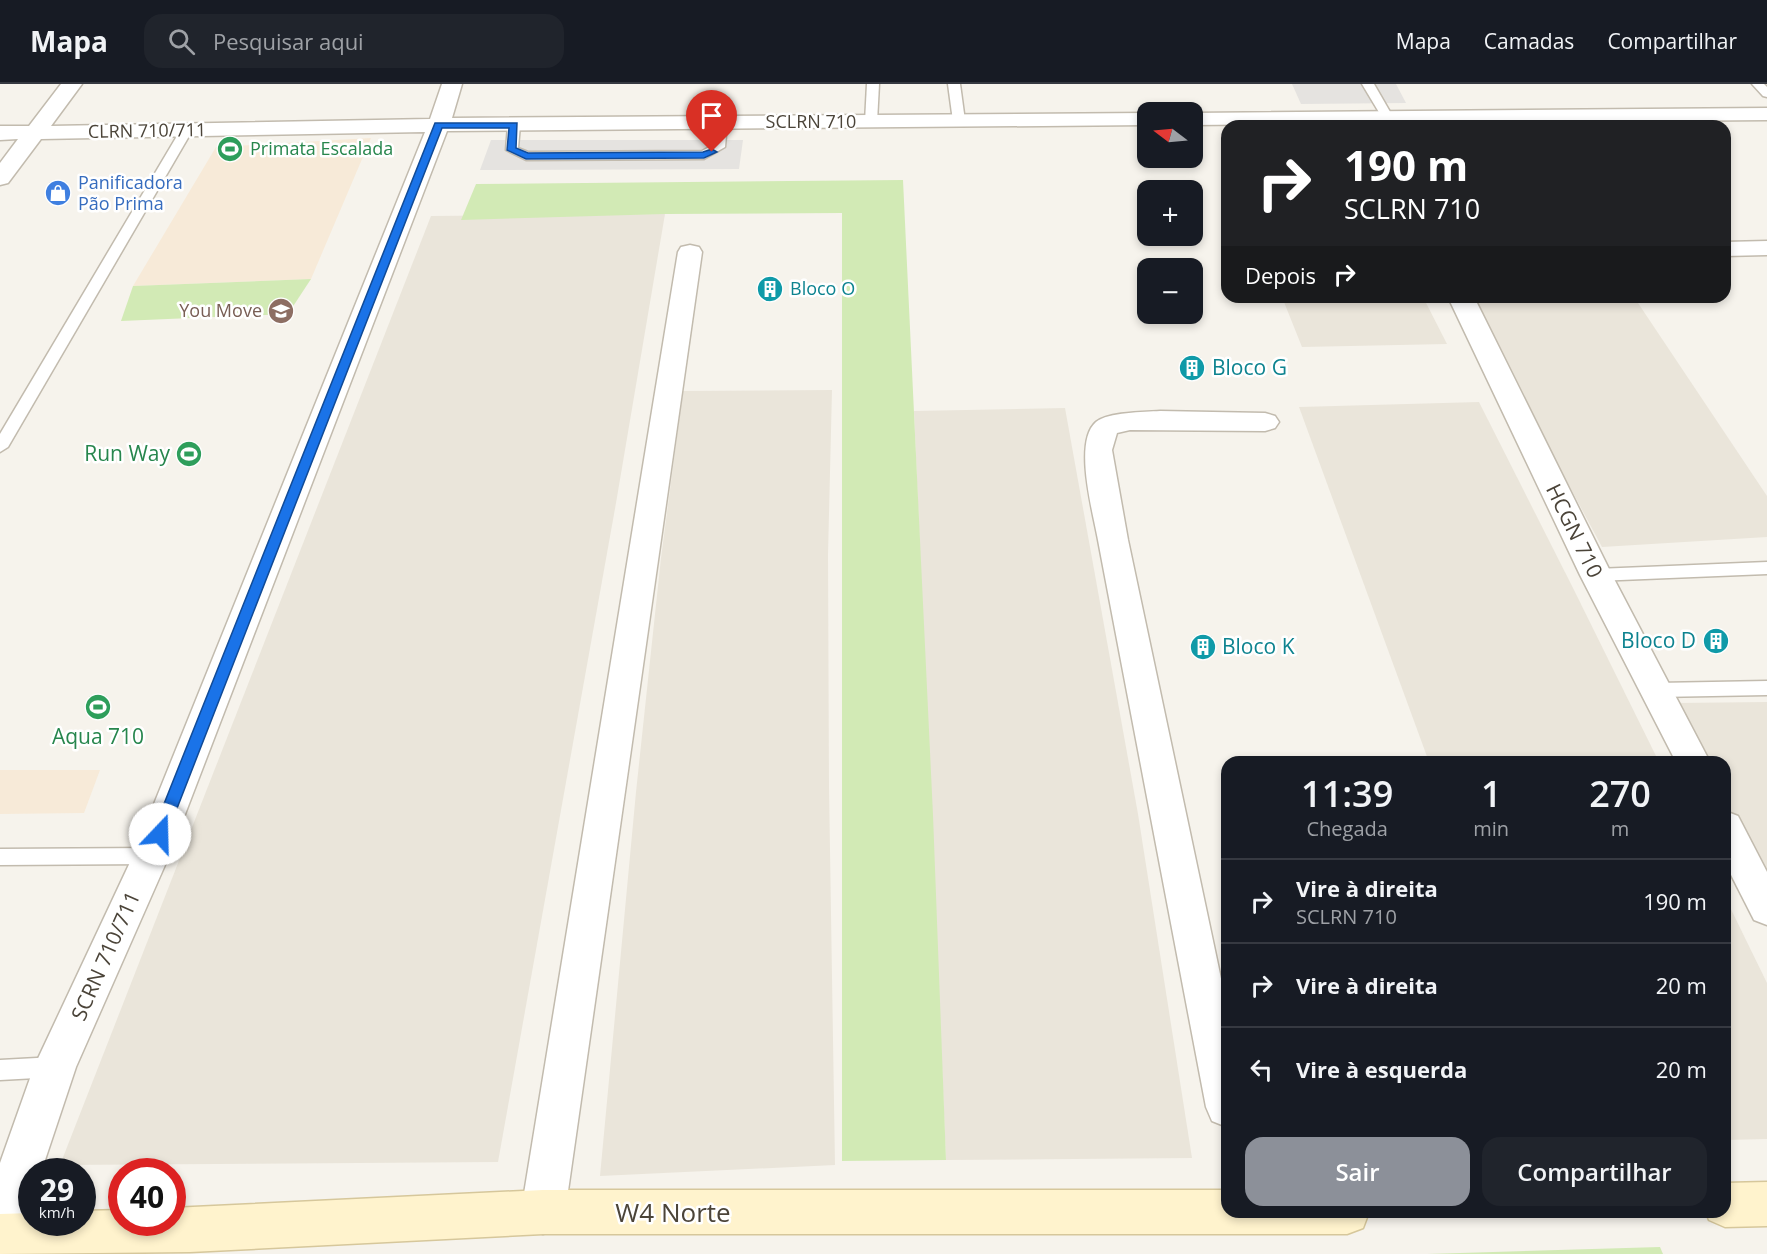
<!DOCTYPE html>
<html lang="pt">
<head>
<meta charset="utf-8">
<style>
	body { margin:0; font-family:"Open Sans",sans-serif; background:#20242c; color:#f1f3f6; height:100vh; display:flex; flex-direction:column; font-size:22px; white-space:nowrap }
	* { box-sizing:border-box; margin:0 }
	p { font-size:20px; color:#9ea1a6 }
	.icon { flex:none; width:33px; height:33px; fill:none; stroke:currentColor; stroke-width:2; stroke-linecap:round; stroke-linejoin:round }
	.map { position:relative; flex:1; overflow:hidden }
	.details { position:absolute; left:1221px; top:672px; width:510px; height:462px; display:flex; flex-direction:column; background:#171b24; border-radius:18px; box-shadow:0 3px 9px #0003 }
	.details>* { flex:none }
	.top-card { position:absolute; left:1221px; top:36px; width:510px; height:183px; border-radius:18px; box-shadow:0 3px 9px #0003; background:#202124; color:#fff; overflow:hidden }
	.needle { width:39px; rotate:286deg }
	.buttons { position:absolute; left:1137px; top:18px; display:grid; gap:12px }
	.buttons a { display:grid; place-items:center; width:66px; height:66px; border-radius:12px; background:#171b24; box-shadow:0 3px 9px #0003; font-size:30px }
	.speed { position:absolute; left:18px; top:1074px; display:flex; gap:12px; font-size:30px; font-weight:700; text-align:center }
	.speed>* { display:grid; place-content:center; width:78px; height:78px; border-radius:50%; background:#171b24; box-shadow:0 3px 9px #0003; line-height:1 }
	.speed small { font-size:15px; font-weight:400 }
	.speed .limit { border:9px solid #d22; background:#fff; color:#111 }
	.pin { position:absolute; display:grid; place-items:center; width:51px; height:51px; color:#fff; margin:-62px -26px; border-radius:50% 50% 50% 0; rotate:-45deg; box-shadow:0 0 6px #0007 }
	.pin .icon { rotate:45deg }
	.me { position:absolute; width:66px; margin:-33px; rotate:21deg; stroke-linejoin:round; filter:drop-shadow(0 0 4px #0008) }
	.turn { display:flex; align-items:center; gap:21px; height:126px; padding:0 24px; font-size:27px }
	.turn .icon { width:78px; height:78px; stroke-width:2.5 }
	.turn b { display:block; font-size:42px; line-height:51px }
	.then { display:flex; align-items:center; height:57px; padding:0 24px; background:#0003; gap:12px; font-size:22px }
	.eta { display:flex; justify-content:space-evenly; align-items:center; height:102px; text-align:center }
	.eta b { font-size:36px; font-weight:600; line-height:42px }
	.cta { display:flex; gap:12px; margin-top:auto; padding:12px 24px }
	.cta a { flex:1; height:69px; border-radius:18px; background:#8c9099; color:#fff; font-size:24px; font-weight:600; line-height:69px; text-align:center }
	.cta a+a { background:#20242c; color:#f1f3f6 }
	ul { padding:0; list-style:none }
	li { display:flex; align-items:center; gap:18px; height:84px; padding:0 24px; border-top:2px solid #363941 }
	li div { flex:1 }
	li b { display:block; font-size:22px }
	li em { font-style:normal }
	header { display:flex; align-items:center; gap:36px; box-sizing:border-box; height:84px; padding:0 30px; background:#171b24; border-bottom:2px solid #363941 }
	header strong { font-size:28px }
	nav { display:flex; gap:33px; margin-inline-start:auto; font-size:21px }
	.search { width:420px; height:54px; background:#20242c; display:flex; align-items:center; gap:15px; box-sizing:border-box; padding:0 21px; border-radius:18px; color:#9ea1a6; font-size:22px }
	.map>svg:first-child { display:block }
	.residential { fill:#eae5da }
	.commercial { fill:#f7ead8 }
	.green { fill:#d2eab5 }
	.parking { fill:#e5e3e0 }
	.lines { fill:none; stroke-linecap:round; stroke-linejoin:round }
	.service-casing { stroke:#c2bbae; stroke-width:3 }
	.minor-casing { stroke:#c2bbae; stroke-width:3 }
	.tertiary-casing { stroke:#c2bbae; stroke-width:3 }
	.secondary-casing { stroke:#d6c79b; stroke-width:3 }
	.service { fill:#fff; fill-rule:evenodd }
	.minor { fill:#fff; fill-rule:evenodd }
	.tertiary { fill:#fff; fill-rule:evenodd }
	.secondary { fill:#fff3cd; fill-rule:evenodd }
	.route { fill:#1a73e8; stroke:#114b97; stroke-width:1.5 }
	.labels { text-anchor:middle; stroke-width:5; stroke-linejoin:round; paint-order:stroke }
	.far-street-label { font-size:18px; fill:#4b4439; stroke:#fff }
	.far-leisure-label { font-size:18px; fill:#27864d; stroke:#fff; text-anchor:start }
	.far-shop-label { font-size:18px; fill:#366cbe; stroke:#fff; text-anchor:start }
	.far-culture-label { font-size:18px; fill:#0d838f; stroke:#fff; text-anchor:start }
	.far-education-label { font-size:18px; fill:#785e54; stroke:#fff; text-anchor:end }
	.culture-label { font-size:21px; fill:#0d838f; stroke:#fff; text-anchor:start }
	.leisure-label { font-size:21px; fill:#27864d; stroke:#fff; text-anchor:end }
	.street-label { font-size:21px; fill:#4b4439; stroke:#fff }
	.near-street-label { font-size:26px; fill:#4b4439; stroke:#fff }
</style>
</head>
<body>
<header>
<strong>Mapa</strong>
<div class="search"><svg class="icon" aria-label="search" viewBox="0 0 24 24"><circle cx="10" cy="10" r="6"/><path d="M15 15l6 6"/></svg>Pesquisar aqui</div>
<nav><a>Mapa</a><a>Camadas</a><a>Compartilhar</a></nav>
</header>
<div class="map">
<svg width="1767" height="1170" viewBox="0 0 1767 1170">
	<rect width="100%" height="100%" fill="#f6f3ec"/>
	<g class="residential">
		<path d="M 665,130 L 616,419 L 498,1078 L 60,1081 L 431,132 Z"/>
		<path d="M 1282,213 L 1423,213 L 1447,260 L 1302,263 Z"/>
		<path d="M 1468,213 L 1634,213 L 1767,412 L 1767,453 L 1602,463 Z"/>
		<path d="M 832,306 L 828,471 L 829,703 L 835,1081 L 600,1092 L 636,708 L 661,474 L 683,307 Z"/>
		<path d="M 1479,318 L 1573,504 L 1659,678 L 1429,678 L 1299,323 Z"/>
		<path d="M 1065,324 L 1138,730 L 1192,1074 L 946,1076 L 914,327 Z"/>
		<path d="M 1767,618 L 1767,799 L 1725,716 L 1725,678 L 1706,678 L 1676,619 Z"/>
		<path d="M 1725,813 L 1767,899 L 1767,1055 L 1725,1056 Z"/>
	</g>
	<g class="commercial">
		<path d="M 371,54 L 311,195 L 133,202 L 216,63 Z"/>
		<path d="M 0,686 L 100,686 L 84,729 L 0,730 Z"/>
	</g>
	<g class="green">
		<path d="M 903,96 L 933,731 L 946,1076 L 842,1077 L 842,129 L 665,130 L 461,136 L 476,100 Z"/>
		<path d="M 311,195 L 288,230 L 121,237 L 133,202 Z"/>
		<path d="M 1660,1163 L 1663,1170 L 1427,1170 Z"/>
	</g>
	<g class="parking">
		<path d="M 1292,0 L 1396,0 L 1406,19 L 1301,20 Z"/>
		<path d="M 491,56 L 743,56 L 739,85 L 480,86 Z"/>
	</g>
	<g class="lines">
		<g class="service-casing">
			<g id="service">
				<path d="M 867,0 L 879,0 L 877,38 L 871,42 L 865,38 Z"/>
				<path d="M 948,0 L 960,0 L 965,37 L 963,40 L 955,40 L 953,37 Z"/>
				<path d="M 1362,0 L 1374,0 L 1393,33 L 1391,35 L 1383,35 Z"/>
				<path d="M 1752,0 L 1764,0 L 1767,3 L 1767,13 L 1763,12 Z"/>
				<path d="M 721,35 L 727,39 L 725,63 L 704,75 L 526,76 L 506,66 L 508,41 L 514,37 L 520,41 L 518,64 L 528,68 L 702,67 L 713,61 L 715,39 Z"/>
				<path d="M 186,43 L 192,47 L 8,363 L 0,368 L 0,350 L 180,47 Z"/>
				<path d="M 1767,478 L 1767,490 L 1596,497 L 1590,495 L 1588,491 L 1590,487 L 1596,485 Z"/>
				<path d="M 1767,597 L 1767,611 L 1657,613 L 1651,611 L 1648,606 L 1651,601 L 1657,599 Z"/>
				<path d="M 151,764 L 158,766 L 161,772 L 158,778 L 151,780 L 0,781 L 0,765 Z"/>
				<path d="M 55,973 L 63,976 L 66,983 L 63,990 L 55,993 L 0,996 L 0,976 Z"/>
			</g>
		</g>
		<g class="minor-casing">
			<g id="minor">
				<path d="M 1767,157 L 1767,171 L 1725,172 L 1725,158 Z"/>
				<path d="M 690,161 L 699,163 L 702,168 L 565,1128 L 559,1144 L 543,1150 L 527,1144 L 521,1128 L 678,168 L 681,163 Z"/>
				<path d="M 1448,213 L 1474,213 L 1612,491 L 1710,678 L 1676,678 L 1580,491 Z"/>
				<path d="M 1160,327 L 1265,329 L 1275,332 L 1279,338 L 1275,344 L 1265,347 L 1130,346 L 1117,349 L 1112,366 L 1128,456 L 1227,923 L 1227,1043 L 1212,1037 L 1206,1023 L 1098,456 C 1093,428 1073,358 1096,338 C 1108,328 1144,328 1160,327 Z"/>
				<path d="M 1725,727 L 1738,732 L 1767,788 L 1767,841 L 1754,836 L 1725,779 Z"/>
			</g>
		</g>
		<g class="tertiary-casing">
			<g id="tertiary">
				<path d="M 61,0 L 82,0 L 51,42 L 430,35 L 442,0 L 462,0 L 452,34 L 1148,29 L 1148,41 L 447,47 L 169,772 L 76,983 L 41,1088 L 32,1088 C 32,1115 26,1132 16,1158 L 0,1164 L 0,1079 L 34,983 L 133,772 L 425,48 L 41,55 L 8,99 L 0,101 L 0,79 L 18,55 L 0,56 L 0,42 L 29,42 Z"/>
				<path d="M 1767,24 L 1767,36 L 1192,41 L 1192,29 Z"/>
			</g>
		</g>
		<g class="secondary-casing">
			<g id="secondary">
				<path d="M 1767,1098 L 1767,1142 L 1725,1143 L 1709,1136 L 1706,1128 L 1725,1128 L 1725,1099 Z"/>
				<path d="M 543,1106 L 1227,1106 L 1227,1128 L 1369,1128 L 1363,1144 L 1347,1150 L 543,1150 L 190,1168 L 0,1170 L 0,1130 L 32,1129 L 32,1138 L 82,1138 L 82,1127 L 122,1126 L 122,1138 L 172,1138 L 172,1124 Z"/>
			</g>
		</g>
		<use href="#service" class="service"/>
		<use href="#minor" class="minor"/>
		<use href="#tertiary" class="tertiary"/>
		<use href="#secondary" class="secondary"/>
	</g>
	<path class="route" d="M 435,39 L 517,39 L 516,64 L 528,69 L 703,68 L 712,65 L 717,68 L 704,74 L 526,75 L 507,66 L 509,44 L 442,44 L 167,750 L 165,755 L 160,756 L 155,755 L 152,750 Z"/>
	<defs>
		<g id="stadium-disc" transform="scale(1.35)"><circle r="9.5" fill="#2e9e5b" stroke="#fff"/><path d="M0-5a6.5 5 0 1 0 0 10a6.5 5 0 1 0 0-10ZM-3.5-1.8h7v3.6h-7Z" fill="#fff"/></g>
		<g id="shop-disc" transform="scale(1.35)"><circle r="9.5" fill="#3f7fe0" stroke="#fff"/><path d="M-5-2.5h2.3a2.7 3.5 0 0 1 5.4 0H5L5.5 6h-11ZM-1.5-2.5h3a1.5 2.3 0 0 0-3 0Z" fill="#fff"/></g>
		<g id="building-disc" transform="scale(1.35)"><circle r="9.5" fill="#0f9aa8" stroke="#fff"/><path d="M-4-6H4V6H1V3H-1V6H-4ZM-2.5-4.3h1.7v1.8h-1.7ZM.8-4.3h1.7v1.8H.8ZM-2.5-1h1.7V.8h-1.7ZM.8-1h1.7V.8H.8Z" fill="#fff"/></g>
		<g id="school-disc" transform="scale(1.35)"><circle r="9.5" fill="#8d6e63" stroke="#fff"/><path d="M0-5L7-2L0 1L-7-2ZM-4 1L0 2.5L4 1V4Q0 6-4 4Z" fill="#fff"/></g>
	</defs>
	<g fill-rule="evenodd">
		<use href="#stadium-disc" x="230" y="65"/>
		<use href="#shop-disc" x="58" y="109"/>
		<use href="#building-disc" x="770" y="205"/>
		<use href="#school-disc" x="281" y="227"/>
		<use href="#building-disc" x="1192" y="284"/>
		<use href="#stadium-disc" x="189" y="370"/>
		<use href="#building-disc" x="1716" y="557"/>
		<use href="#building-disc" x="1203" y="563"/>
		<use href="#stadium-disc" x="98" y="623"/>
	</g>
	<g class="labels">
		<g class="far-street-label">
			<text x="811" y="44">SCLRN 710</text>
			<text transform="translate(147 47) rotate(-1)" y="6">CLRN 710/711</text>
		</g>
		<g class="far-leisure-label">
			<text x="250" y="71">Primata Escalada</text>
		</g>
		<g class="far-shop-label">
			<text x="78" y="105">Panificadora<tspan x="78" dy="21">Pão Prima</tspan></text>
		</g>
		<g class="far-culture-label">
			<text x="790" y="211">Bloco O</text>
		</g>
		<g class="far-education-label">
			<text x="262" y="233">You Move</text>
		</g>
		<g class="culture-label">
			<text x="1212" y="291">Bloco G</text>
			<text x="1696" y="564" text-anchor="end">Bloco D</text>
			<text x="1222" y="570">Bloco K</text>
		</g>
		<g class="leisure-label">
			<text x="170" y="377">Run Way</text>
			<text x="98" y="660" text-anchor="middle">Aqua 710</text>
		</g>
		<g class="street-label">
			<text transform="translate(1574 447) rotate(64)" y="7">HCGN 710</text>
			<text transform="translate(106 872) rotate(-66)" y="7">SCRN 710/711</text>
		</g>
		<g class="near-street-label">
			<text x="673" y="1138">W4 Norte</text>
		</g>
	</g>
</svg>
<div class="buttons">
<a><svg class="needle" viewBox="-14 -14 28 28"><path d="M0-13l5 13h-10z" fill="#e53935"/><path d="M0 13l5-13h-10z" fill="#9ea1a6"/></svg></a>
<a>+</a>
<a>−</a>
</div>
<div class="speed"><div>29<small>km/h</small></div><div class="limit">40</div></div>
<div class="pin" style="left:712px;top:68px;background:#d93025"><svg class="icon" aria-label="arrive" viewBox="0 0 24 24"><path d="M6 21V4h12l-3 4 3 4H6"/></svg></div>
<svg class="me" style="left:160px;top:750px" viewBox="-20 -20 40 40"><circle r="19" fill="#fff"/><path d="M0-13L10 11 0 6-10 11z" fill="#1a73e8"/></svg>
<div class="top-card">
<div class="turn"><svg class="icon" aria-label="right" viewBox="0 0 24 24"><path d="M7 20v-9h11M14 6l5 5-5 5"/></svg><div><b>190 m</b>SCLRN 710</div></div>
<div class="then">Depois<svg class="icon" aria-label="right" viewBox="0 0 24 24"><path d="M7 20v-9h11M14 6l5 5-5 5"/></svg></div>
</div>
<section class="details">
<div class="eta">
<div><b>11:39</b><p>Chegada</p></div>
<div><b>1</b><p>min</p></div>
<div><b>270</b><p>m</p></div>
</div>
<ul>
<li><svg class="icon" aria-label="right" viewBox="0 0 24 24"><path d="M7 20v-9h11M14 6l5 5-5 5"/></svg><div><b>Vire à direita</b><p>SCLRN 710</p></div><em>190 m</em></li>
<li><svg class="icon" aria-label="right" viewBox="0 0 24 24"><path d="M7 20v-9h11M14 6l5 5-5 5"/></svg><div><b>Vire à direita</b></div><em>20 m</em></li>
<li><svg class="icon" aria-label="left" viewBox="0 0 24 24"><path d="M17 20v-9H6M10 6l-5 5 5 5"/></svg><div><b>Vire à esquerda</b></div><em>20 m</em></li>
</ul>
<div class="cta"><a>Sair</a><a>Compartilhar</a></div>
</section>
</div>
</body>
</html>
